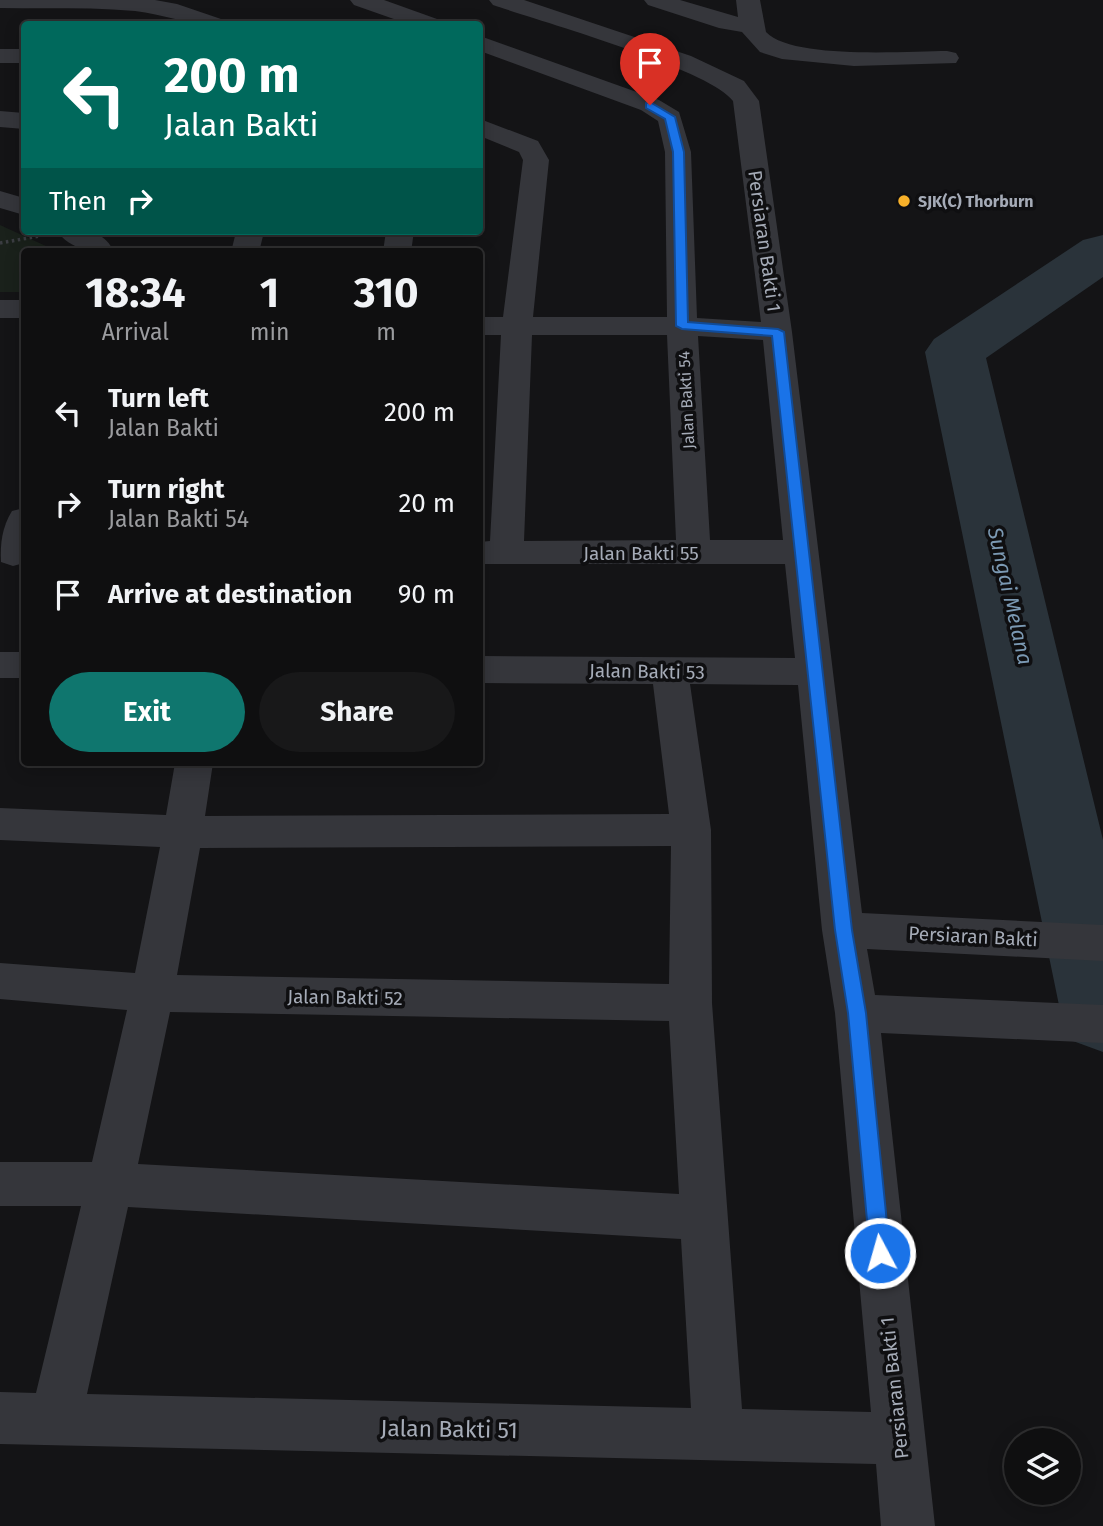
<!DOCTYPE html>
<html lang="en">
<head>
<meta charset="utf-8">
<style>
	body { margin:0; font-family:"Fira Sans",sans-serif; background:#181819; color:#f1f3f6; height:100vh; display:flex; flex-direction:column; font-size:26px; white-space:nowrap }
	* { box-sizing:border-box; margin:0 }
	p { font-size:23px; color:#9b9c9f }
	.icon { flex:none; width:38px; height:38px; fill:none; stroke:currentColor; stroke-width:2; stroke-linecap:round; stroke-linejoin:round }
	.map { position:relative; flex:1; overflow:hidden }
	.details { position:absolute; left:21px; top:248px; width:462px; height:518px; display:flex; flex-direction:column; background:#0f0f10; border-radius:7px; box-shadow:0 4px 18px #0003,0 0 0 2px #2f2f30 }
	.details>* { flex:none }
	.guide { position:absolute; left:21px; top:21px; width:462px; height:214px; border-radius:7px; box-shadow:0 4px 18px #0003,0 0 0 2px #2f2f30; background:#00695c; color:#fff; overflow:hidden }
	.tools { position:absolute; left:1004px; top:1428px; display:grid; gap:14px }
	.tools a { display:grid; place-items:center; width:77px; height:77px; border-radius:50%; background:#0f0f10; box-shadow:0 4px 18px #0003,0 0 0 2px #2f2f30; font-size:35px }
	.pin { position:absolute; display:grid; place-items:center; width:60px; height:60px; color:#fff; margin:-72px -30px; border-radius:50% 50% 50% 0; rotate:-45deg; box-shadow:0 0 7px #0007 }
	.pin .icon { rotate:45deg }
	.me { position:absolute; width:77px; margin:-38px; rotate:354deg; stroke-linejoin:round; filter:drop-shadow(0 0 5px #0008) }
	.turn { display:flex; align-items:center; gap:24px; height:147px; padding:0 28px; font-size:32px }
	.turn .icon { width:91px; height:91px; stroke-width:2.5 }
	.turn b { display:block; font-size:49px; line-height:60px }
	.then { display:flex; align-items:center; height:66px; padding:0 28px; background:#0003; gap:14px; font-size:26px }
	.eta { display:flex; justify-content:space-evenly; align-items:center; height:119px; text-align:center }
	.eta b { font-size:42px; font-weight:700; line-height:49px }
	.primary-button { display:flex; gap:14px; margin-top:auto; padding:14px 28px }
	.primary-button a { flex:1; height:80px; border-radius:42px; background:#0f766e; color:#fff; font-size:28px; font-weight:700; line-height:80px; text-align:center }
	.primary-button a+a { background:#181819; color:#f1f3f6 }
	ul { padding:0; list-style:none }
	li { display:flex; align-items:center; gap:21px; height:91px; padding:0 28px }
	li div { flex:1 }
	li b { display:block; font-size:26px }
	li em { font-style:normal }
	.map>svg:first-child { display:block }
	.green { fill:#1a211b }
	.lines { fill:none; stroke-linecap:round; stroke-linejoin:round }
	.river { fill:#2a333a; fill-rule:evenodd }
	.path { stroke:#3b3d42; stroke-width:3.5; stroke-dasharray:2.5 3.5; stroke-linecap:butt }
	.minor { fill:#35363b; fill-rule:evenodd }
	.route { fill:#1a73e8; stroke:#114b97; stroke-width:2 }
	.poi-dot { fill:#f8b12a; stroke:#0f0f11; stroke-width:2.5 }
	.labels { text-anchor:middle; stroke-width:7; stroke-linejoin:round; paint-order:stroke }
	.far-poi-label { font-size:16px; font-weight:bold; fill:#a5abb7; stroke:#0f0f11; text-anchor:start }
	.far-street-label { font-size:16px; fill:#a5abb7; stroke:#0f0f11 }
	.street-label { font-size:19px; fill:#a5abb7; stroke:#0f0f11 }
	.water-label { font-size:21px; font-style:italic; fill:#7b99b3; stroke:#0f0f11 }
	.near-street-label { font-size:23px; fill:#a5abb7; stroke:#0f0f11 }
</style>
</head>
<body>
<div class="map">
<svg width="1103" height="1526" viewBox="0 0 1103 1526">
	<rect width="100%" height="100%" fill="#141416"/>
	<path class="green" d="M 0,225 L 59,252 L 24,252 L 24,292 L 0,292 Z"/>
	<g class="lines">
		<path class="river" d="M 1103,235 L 1103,277 L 986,358 L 1103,840 L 1103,1052 L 1073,1041 L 1061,1015 L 925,352 L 934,339 L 1083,240 Z"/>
		<path class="path" d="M 0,243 L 40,236"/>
		<g class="minor">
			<path d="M 0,0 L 155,0 L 177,4 L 221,19 L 225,24 C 194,27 166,15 135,11 C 91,7 45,9 0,8 Z"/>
			<path d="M 350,0 L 384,0 L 437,19 L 441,24 L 408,24 L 354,5 Z"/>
			<path d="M 489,0 L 524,0 L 691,56 L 744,81 L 759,101 L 792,332 L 862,913 L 1103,925 L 1103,961 L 867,949 L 875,995 L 1103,1005 L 1103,1043 L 881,1033 L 935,1526 L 881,1526 L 876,1464 L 0,1444 L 0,1392 L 36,1393 L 81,1206 L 0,1206 L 0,1162 L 92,1162 L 127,1010 L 0,999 L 0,963 L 135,973 L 160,847 L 0,840 L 0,808 L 166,815 L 175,763 L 213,763 L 205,816 L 669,814 L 653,684 L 480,683 L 480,656 L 795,658 L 785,564 L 480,564 L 480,542 L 490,541 L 501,335 L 480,335 L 480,317 L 503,317 L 523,160 L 519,152 L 480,136 L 480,119 L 538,141 L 549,160 L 533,317 L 667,317 L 665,152 L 658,121 L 641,110 L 480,51 L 480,36 L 659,100 L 679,112 L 691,152 L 697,318 L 761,322 L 733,101 C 710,69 539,21 493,5 ZM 532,335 L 667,335 L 676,540 L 524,541 ZM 698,336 L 763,340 L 783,540 L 710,540 ZM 690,684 L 798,685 L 822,930 L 835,1013 L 871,1412 L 742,1409 L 712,1003 L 711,830 ZM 671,846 L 669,984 L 177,975 L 200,848 ZM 170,1012 L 669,1021 L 679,1194 L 138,1164 ZM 128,1207 L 681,1239 L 691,1408 L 87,1394 Z"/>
			<path d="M 644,0 L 680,0 L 738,17 L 736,0 L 760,0 L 766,32 C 792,60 908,51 947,51 L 956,53 L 959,58 L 956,63 L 854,66 L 782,59 L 760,52 L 742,32 L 719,28 L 648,5 Z"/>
			<rect x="0" y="49" width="24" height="14"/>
			<path d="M 0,111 L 24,113 L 24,129 L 0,127 Z"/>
			<path d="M 0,191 L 24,198 L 24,215 L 0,208 Z"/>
			<path d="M 57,231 C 80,231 103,227 114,252 C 93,252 70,250 57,231 Z"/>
			<path d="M 232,231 L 260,231 L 263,236 L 259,252 L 231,252 L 235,236 Z"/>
			<path d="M 386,231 L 414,231 L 411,252 L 383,252 Z"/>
			<rect x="0" y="300" width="24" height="18"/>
			<path d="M 24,508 L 24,563 L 13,566 L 1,562 C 0,544 2,527 12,511 Z"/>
			<rect x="0" y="652" width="24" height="26"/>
		</g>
	</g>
	<path class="route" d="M 650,102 L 675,117 L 684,152 L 688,322 L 778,329 L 784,332 L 852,930 L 866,1013 L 890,1253 L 887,1260 L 880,1262 L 873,1260 L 870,1253 L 848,1013 L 835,930 L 772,336 L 682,329 L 676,326 L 673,152 L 665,119 L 646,108 L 646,103 Z"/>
	<circle class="poi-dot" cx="904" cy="201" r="7"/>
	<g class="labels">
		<g class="far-poi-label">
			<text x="918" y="207">SJK(C) Thorburn</text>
		</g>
		<g class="far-street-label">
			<text transform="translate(686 400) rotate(-93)" y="6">Jalan Bakti 54</text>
		</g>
		<g class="street-label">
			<text transform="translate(765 241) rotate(82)" y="7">Persiaran Bakti 1</text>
			<text x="641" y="560">Jalan Bakti 55</text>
			<text transform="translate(647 671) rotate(1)" y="7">Jalan Bakti 53</text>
			<text transform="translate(973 936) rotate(3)" y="7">Persiaran Bakti</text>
			<text transform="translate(345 997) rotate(1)" y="7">Jalan Bakti 52</text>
			<text transform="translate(894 1388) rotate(-96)" y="7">Persiaran Bakti 1</text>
		</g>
		<g class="water-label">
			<text transform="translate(1010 596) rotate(77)" y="7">Sungai Melana</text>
		</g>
		<g class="near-street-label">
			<text transform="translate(449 1429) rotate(1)" y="8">Jalan Bakti 51</text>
		</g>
	</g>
</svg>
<div class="tools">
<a><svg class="icon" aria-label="layers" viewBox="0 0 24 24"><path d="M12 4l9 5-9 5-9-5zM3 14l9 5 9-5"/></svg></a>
</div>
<div class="pin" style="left:650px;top:105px;background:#d93025"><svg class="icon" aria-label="arrive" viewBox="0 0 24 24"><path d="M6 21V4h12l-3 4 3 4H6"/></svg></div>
<svg class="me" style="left:880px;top:1253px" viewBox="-20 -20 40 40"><circle r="17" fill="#1a73e8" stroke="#fff" stroke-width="3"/><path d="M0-11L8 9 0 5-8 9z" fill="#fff"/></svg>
<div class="guide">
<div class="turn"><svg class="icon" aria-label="left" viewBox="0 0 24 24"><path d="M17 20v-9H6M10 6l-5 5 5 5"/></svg><div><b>200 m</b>Jalan Bakti</div></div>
<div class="then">Then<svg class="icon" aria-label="right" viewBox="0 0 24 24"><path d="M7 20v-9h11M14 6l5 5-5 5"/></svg></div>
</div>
<section class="details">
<div class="eta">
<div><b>18:34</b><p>Arrival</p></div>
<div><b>1</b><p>min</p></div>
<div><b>310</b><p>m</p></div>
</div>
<ul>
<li><svg class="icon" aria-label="left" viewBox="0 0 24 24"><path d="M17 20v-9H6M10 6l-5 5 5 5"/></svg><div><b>Turn left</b><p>Jalan Bakti</p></div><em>200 m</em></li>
<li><svg class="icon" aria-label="right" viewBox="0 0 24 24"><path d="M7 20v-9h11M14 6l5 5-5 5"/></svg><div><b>Turn right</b><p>Jalan Bakti 54</p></div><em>20 m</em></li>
<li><svg class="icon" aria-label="arrive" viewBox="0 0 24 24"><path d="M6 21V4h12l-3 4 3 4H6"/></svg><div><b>Arrive at destination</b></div><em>90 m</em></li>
</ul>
<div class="primary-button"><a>Exit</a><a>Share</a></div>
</section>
</div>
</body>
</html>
